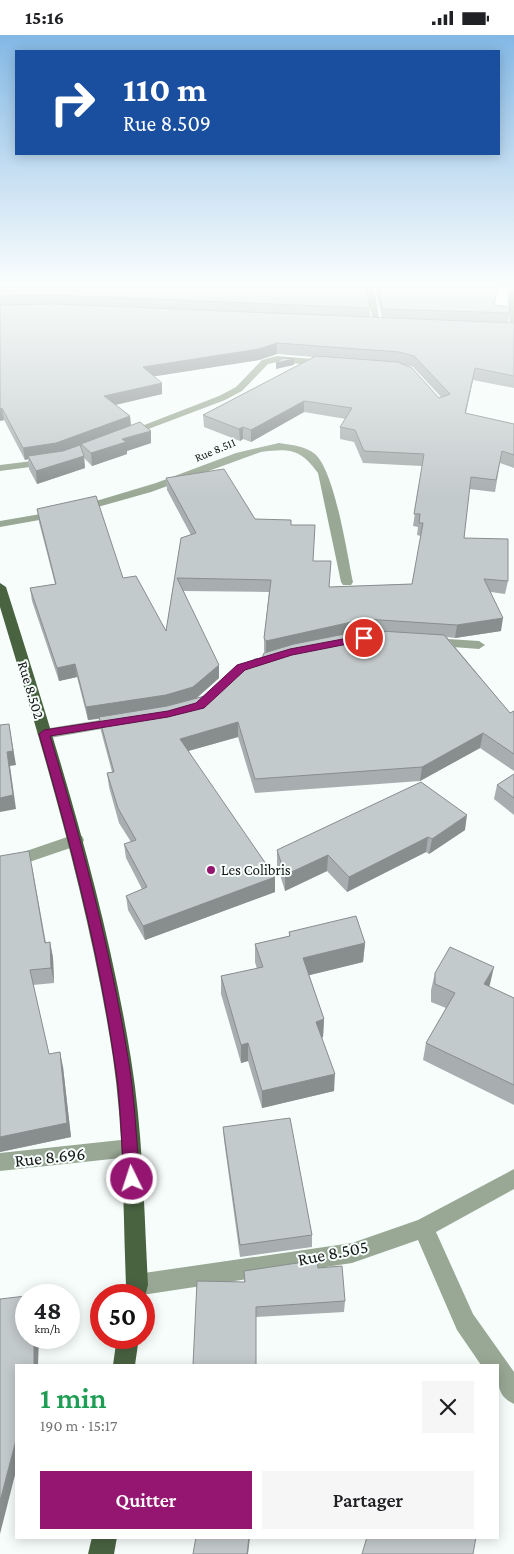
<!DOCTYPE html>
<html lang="fr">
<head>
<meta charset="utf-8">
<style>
	body { margin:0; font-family:"Crimson Pro",serif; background:#f6f6f6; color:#202124; height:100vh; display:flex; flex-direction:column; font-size:19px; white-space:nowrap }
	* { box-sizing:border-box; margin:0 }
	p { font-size:16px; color:#757577 }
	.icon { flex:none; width:28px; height:28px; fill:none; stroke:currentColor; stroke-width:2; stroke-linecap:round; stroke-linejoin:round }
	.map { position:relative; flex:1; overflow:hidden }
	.side { position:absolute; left:15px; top:1329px; width:484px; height:175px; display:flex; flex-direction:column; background:#fff; border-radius:0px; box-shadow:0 2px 12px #0003 }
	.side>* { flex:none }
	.hud { position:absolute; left:15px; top:15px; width:485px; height:105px; border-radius:0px; box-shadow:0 2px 12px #0003; background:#1a4fa0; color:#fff; overflow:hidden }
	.speed { position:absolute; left:15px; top:1249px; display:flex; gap:10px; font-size:25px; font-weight:700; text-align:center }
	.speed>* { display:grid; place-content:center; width:65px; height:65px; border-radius:50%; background:#fff; box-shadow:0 2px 12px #0003; line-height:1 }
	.speed small { font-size:12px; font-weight:400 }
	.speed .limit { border:8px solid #d22; background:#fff; color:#111 }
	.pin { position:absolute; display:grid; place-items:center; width:42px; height:42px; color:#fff; margin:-21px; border:2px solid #fff; border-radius:50%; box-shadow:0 1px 5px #0007 }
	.me { position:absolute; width:55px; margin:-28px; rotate:356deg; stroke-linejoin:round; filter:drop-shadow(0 0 4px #0008) }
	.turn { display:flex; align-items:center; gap:18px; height:105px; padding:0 25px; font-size:22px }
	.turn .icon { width:65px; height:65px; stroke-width:2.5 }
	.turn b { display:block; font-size:35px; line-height:42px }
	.round { display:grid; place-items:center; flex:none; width:52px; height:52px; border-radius:0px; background:#f6f6f6 }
	.headline { display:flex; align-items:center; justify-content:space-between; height:85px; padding:0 25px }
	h1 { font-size:30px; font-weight:600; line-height:38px; color:#1e9e55 }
	.cta { display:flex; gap:10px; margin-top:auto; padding:10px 25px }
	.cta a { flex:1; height:58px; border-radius:0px; background:#941670; color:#fff; font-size:20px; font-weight:600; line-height:58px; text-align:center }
	.cta a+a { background:#f6f6f6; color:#202124 }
	.status { display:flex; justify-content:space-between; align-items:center; height:35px; padding:0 25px; background:#fff; direction:ltr }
	.status svg { height:14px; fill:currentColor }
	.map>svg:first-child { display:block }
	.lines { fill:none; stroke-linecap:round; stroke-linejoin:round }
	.minor { fill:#99a894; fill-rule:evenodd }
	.major { fill:#496341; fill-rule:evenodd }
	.wall { fill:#a8aeaf; fill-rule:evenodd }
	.shaded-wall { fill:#888d8e }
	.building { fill:#c3cacb; stroke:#888d8e }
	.route { fill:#941670; stroke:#600e49 }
	.poi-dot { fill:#941670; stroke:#f6fdfb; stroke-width:2 }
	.labels { text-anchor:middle; stroke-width:4; stroke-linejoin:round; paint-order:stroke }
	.far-street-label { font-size:12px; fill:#161817; stroke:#f6fdfb }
	.street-label { font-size:15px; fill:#161817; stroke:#f6fdfb }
	.poi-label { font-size:15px; fill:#161817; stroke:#f6fdfb; text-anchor:start }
	.near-street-label { font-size:18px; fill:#161817; stroke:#f6fdfb }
</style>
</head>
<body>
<div class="status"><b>15:16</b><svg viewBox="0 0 49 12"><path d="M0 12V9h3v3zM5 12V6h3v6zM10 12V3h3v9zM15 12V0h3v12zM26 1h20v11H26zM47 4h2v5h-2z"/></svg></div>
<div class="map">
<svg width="514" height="1519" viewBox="0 0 514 1519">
	<rect width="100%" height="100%" fill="#f6fdfb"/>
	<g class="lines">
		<g class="minor">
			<path d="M 366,249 L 374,249 L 380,290 L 373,288 Z"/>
			<path d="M 507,249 L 514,249 L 514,292 L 510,289 Z"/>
			<path d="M 277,321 L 325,325 L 330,328 L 325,331 L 277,327 L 268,329 L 242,356 L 225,365 L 130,401 L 121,399 L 219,361 L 236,352 L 262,325 Z"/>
			<path d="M 279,408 C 292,410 305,411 315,419 C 335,437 347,519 353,547 L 351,550 L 343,550 L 341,547 L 318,438 C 301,414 289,413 261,417 L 151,457 L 80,477 L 74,474 L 76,472 L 156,448 L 236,418 Z"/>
			<path d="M 48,424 L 53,427 L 52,429 L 0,436 L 0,430 Z"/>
			<path d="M 58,476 L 64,479 L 62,481 L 0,492 L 0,486 Z"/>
			<path d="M 432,603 L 479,606 L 485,610 L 479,614 L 427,610 L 426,607 Z"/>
			<path d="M 119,682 L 126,687 L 124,690 L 44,704 L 37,699 L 44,694 Z"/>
			<path d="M 76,799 L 82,801 L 84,805 L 82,809 L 0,837 L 0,825 Z"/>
			<path d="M 130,1104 L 137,1107 L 140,1113 L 137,1119 L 130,1122 L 0,1136 L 0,1118 Z"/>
			<path d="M 514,1134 L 514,1154 L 436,1197 L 473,1279 L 514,1337 L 514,1369 C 496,1361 498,1347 498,1330 L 481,1330 L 457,1295 L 418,1205 L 352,1228 L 142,1260 L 129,1258 L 126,1250 L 129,1242 L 137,1239 L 352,1208 L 418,1185 Z"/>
		</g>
		<g class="major">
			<path d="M 0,548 L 6,552 C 55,707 105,863 131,1024 C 143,1098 144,1175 148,1250 L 144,1265 L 144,1260 L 124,1260 L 126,1250 C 123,1175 124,1098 113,1023 C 90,870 45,721 0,572 Z"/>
			<path d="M 117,1302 L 139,1302 L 135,1330 L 113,1330 Z"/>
			<path d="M 92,1502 L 117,1502 L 114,1519 L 88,1519 Z"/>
		</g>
	</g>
	<g class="wall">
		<path d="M 374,249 L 498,249 L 494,270 L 510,278 L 508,288 L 514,288 L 514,353 L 473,345 L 466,378 L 514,389 L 514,433 L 500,428 L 495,457 L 469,454 L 464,503 L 508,546 L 505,559 L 491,557 L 501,596 L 455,603 L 447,602 L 510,678 L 514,676 L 514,736 L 480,713 L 420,746 L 255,758 L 238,702 L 188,716 L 275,857 L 145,905 L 128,875 L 126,861 L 142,854 L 126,823 L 124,809 L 131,807 L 119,788 L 109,752 L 107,738 L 112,737 L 101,696 L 99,684 L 88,685 L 77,642 L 59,646 L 32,566 L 30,553 L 55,549 L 39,487 L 37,474 L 123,543 L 166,596 L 181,503 L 191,500 L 167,455 L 166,443 L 255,484 L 291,490 L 329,552 L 412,549 L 421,501 L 417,500 L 418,492 L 413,491 L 422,431 L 363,428 L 354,407 L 340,404 L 340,392 L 346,384 L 304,377 L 251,407 L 243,404 L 240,406 L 204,392 L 203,380 L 313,322 L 277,319 L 259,325 L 154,341 L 162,359 L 116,370 L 130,381 L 131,390 L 151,396 L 151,408 L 127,416 L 127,419 L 92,431 L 84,423 L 85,433 L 37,449 L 29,434 L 28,424 L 25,425 L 4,385 L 0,386 L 0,253 L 370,273 L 370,282 L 382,283 ZM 406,330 L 413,332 L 441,362 L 439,363 ZM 183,556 L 269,557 L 264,603 L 264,616 L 265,618 L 262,623 L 205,661 L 197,663 L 219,643 Z"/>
		<path d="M 514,739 L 514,780 L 494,764 L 497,750 Z"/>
		<path d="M 465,795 L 429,819 L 426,817 L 347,857 L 327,836 L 285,856 L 277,830 L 277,815 Z"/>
		<path d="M 32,831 L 46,908 L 50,907 L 53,923 L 54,948 L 33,950 L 49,1019 L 63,1032 L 71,1102 L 0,1117 Z"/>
		<path d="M 289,897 L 365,908 L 363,927 L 309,940 L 324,984 L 323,1002 L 322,1003 L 334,1056 L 262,1073 L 248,1026 L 241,1028 L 221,959 L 221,941 L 257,934 L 255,927 L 255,909 L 289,901 Z"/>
		<path d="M 435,938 L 490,949 L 489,952 L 514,963 L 514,1070 L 423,1025 L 426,1008 L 446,973 L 431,967 L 431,955 Z"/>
		<path d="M 223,1092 L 312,1200 L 312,1212 L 240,1222 L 224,1105 Z"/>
		<path d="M 318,1233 L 345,1266 L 344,1277 L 256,1282 L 244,1247 L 244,1236 Z"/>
	</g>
	<g class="shaded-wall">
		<path d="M 277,308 L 277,319 L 259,325 L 144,343 L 143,332 Z"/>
		<path d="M 294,324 L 294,330 L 276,334 L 276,328 Z"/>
		<path d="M 475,333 L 473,345 L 463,389 L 465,378 Z"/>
		<path d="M 162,348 L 162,359 L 105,372 L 104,361 Z"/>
		<path d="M 304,366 L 304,377 L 251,407 L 251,395 Z"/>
		<path d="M 2,373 L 4,385 L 0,386 L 0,374 Z"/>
		<path d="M 130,381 L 131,392 L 81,409 L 82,411 L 58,420 L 28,421 L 28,424 L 25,425 L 23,413 Z"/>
		<path d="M 243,392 L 243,404 L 240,406 L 239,394 Z"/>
		<path d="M 151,396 L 151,408 L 127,416 L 127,419 L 92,431 L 91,418 L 122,404 Z"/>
		<path d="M 84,421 L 85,433 L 37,449 L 36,436 Z"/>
		<path d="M 503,583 L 501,596 L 455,603 L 457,590 Z"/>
		<path d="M 365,584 L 364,597 L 266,619 L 266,606 Z"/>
		<path d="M 75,629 L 77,642 L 59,646 L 57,633 Z"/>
		<path d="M 219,630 L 219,643 L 194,665 L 167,673 L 88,685 L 86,672 Z"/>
		<path d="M 238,687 L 238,702 L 181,718 L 180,704 Z"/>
		<path d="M 9,689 L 16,730 L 10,731 L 16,774 L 0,777 L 0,763 L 7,717 Z"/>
		<path d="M 483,698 L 480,713 L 420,746 L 422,732 Z"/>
		<path d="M 467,780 L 465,795 L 429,819 L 432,804 Z"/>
		<path d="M 428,802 L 426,817 L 347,857 L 349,842 Z"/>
		<path d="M 328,820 L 327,836 L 285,856 L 285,840 Z"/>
		<path d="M 275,842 L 275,857 L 145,905 L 143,891 Z"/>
		<path d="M 50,907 L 53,923 L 54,948 L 51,933 Z"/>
		<path d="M 365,908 L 363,927 L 302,942 L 303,923 Z"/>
		<path d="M 494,932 L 490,949 L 480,967 L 484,949 Z"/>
		<path d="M 324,984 L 323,1002 L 315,1005 L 316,987 Z"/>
		<path d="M 248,1008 L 248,1026 L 241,1028 L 241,1010 Z"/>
		<path d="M 60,1017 L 63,1032 L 71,1102 L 0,1117 L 0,1102 Z"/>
		<path d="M 335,1039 L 334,1056 L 262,1073 L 262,1056 Z"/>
		<path d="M 34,1302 L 39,1302 L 38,1330 L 34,1330 Z"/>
		<path d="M 16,1405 L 16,1436 L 0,1499 L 0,1466 Z"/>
		<path d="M 249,1502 L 250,1502 L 248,1519 L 247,1519 Z"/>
	</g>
	<g class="building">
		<path d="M 3,249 L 366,249 L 370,273 L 55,260 L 0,261 L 0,253 Z"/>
		<path d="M 378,249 L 498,249 L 494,270 L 509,272 L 510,278 L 383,274 Z"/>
		<path d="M 55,269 L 514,288 L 514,341 L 475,333 L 465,378 L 514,389 L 514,420 L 502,416 L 496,445 L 471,442 L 464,503 L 508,504 L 508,546 L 484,544 L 503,583 L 457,590 L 365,584 L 266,606 L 264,603 L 271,545 L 177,543 L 219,630 L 193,652 L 166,660 L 86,672 L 75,629 L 57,633 L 30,553 L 56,549 L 37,474 L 96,461 L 123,543 L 136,541 L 166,596 L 181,503 L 196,498 L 166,443 L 224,434 L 255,484 L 291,485 L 291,490 L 315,490 L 313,526 L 331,526 L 329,552 L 412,549 L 423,488 L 419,488 L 420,479 L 414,479 L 424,419 L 364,416 L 355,395 L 340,392 L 352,373 L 304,366 L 251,395 L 243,392 L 239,394 L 203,380 L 316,321 L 398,327 L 412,333 L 439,363 L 450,359 L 414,321 L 399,317 L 277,308 L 259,314 L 143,332 L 162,348 L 104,361 L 130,381 L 56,408 L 23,413 L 2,373 L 0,374 L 0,270 Z"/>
		<path d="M 282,323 L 294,324 L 276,328 Z"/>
		<path d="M 140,387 L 151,396 L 122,404 L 126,407 L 91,418 L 81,409 Z"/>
		<path d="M 80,410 L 84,421 L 36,436 L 28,421 L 63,416 Z"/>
		<path d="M 365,595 L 444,600 L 510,678 L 514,676 L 514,719 L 483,698 L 422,732 L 255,744 L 238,687 L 180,704 L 275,842 L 143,891 L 126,861 L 147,852 L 124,809 L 136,805 L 118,773 L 107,738 L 114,737 L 99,682 L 167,671 L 205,661 L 225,643 L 255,624 L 262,623 L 264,618 L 294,609 Z"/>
		<path d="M 9,689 L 13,716 L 7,717 L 13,760 L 0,763 L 0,690 Z"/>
		<path d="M 514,739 L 514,763 L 497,750 Z"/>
		<path d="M 421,747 L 467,780 L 432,804 L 428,802 L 349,842 L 328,820 L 285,840 L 277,815 Z"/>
		<path d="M 29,816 L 45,908 L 50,907 L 51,933 L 30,935 L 49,1019 L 60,1017 L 67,1088 L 0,1102 L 0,821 Z"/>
		<path d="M 356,881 L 365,908 L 303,923 L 324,984 L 316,987 L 335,1039 L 262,1056 L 248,1008 L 241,1010 L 221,941 L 263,932 L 255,909 L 290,901 L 289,897 Z"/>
		<path d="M 450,912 L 494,932 L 484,949 L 514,963 L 514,1050 L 426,1008 L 455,958 L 435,949 L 435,938 Z"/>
		<path d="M 290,1083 L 312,1200 L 240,1210 L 223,1092 Z"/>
		<path d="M 317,1225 L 318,1233 L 342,1231 L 345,1266 L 256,1272 L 256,1330 L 193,1330 L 197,1246 L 245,1247 L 244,1236 Z"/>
		<path d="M 26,1261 L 26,1302 L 34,1302 L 34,1330 L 16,1330 L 16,1405 L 0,1466 L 0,1264 Z"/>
		<path d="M 196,1502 L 249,1502 L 247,1519 L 193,1519 Z"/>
		<path d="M 367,1502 L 476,1502 L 473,1519 L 362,1519 Z"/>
	</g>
	<linearGradient id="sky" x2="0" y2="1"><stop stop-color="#83b8e5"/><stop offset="0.54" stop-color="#fbfefd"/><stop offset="1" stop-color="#fbfefd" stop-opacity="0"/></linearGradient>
	<rect width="514" height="462" fill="url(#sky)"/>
	<path class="route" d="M 364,600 L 368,601 L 368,605 L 292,620 L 245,635 L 204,673 L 168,682 L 50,701 C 82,807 110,913 128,1023 C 135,1063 136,1104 140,1144 L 137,1150 L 132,1152 L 127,1150 L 124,1144 C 121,1104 121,1063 114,1023 C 98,913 70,806 39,699 L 44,695 L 168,676 L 196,668 L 237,630 L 290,614 Z"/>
	<circle class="poi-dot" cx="211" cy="835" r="5"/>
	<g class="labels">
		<g class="far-street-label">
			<text transform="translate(215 415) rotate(-23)" y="4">Rue 8.511</text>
		</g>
		<g class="street-label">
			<text transform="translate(31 655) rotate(73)" y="5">Rue 8.502</text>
		</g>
		<g class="poi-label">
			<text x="221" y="840">Les Colibris</text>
		</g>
		<g class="near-street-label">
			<text transform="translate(50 1122) rotate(-6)" y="6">Rue 8.696</text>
			<text transform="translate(333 1218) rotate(-11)" y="6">Rue 8.505</text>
		</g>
	</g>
</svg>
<div class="speed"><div>48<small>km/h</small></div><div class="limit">50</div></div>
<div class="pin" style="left:364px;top:603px;background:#d93025"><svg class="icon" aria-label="arrive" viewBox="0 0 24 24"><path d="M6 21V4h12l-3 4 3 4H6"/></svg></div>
<svg class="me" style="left:132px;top:1144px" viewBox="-20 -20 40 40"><circle r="17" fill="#941670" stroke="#fff" stroke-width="3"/><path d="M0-11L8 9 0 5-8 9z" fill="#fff"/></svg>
<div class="hud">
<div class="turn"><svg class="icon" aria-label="right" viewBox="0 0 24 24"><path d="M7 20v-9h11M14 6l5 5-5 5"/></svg><div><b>110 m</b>Rue 8.509</div></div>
</div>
<section class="side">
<div class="headline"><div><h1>1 min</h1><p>190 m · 15:17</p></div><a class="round"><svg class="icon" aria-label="close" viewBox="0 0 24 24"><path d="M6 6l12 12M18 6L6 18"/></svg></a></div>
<div class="cta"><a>Quitter</a><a>Partager</a></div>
</section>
</div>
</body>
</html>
